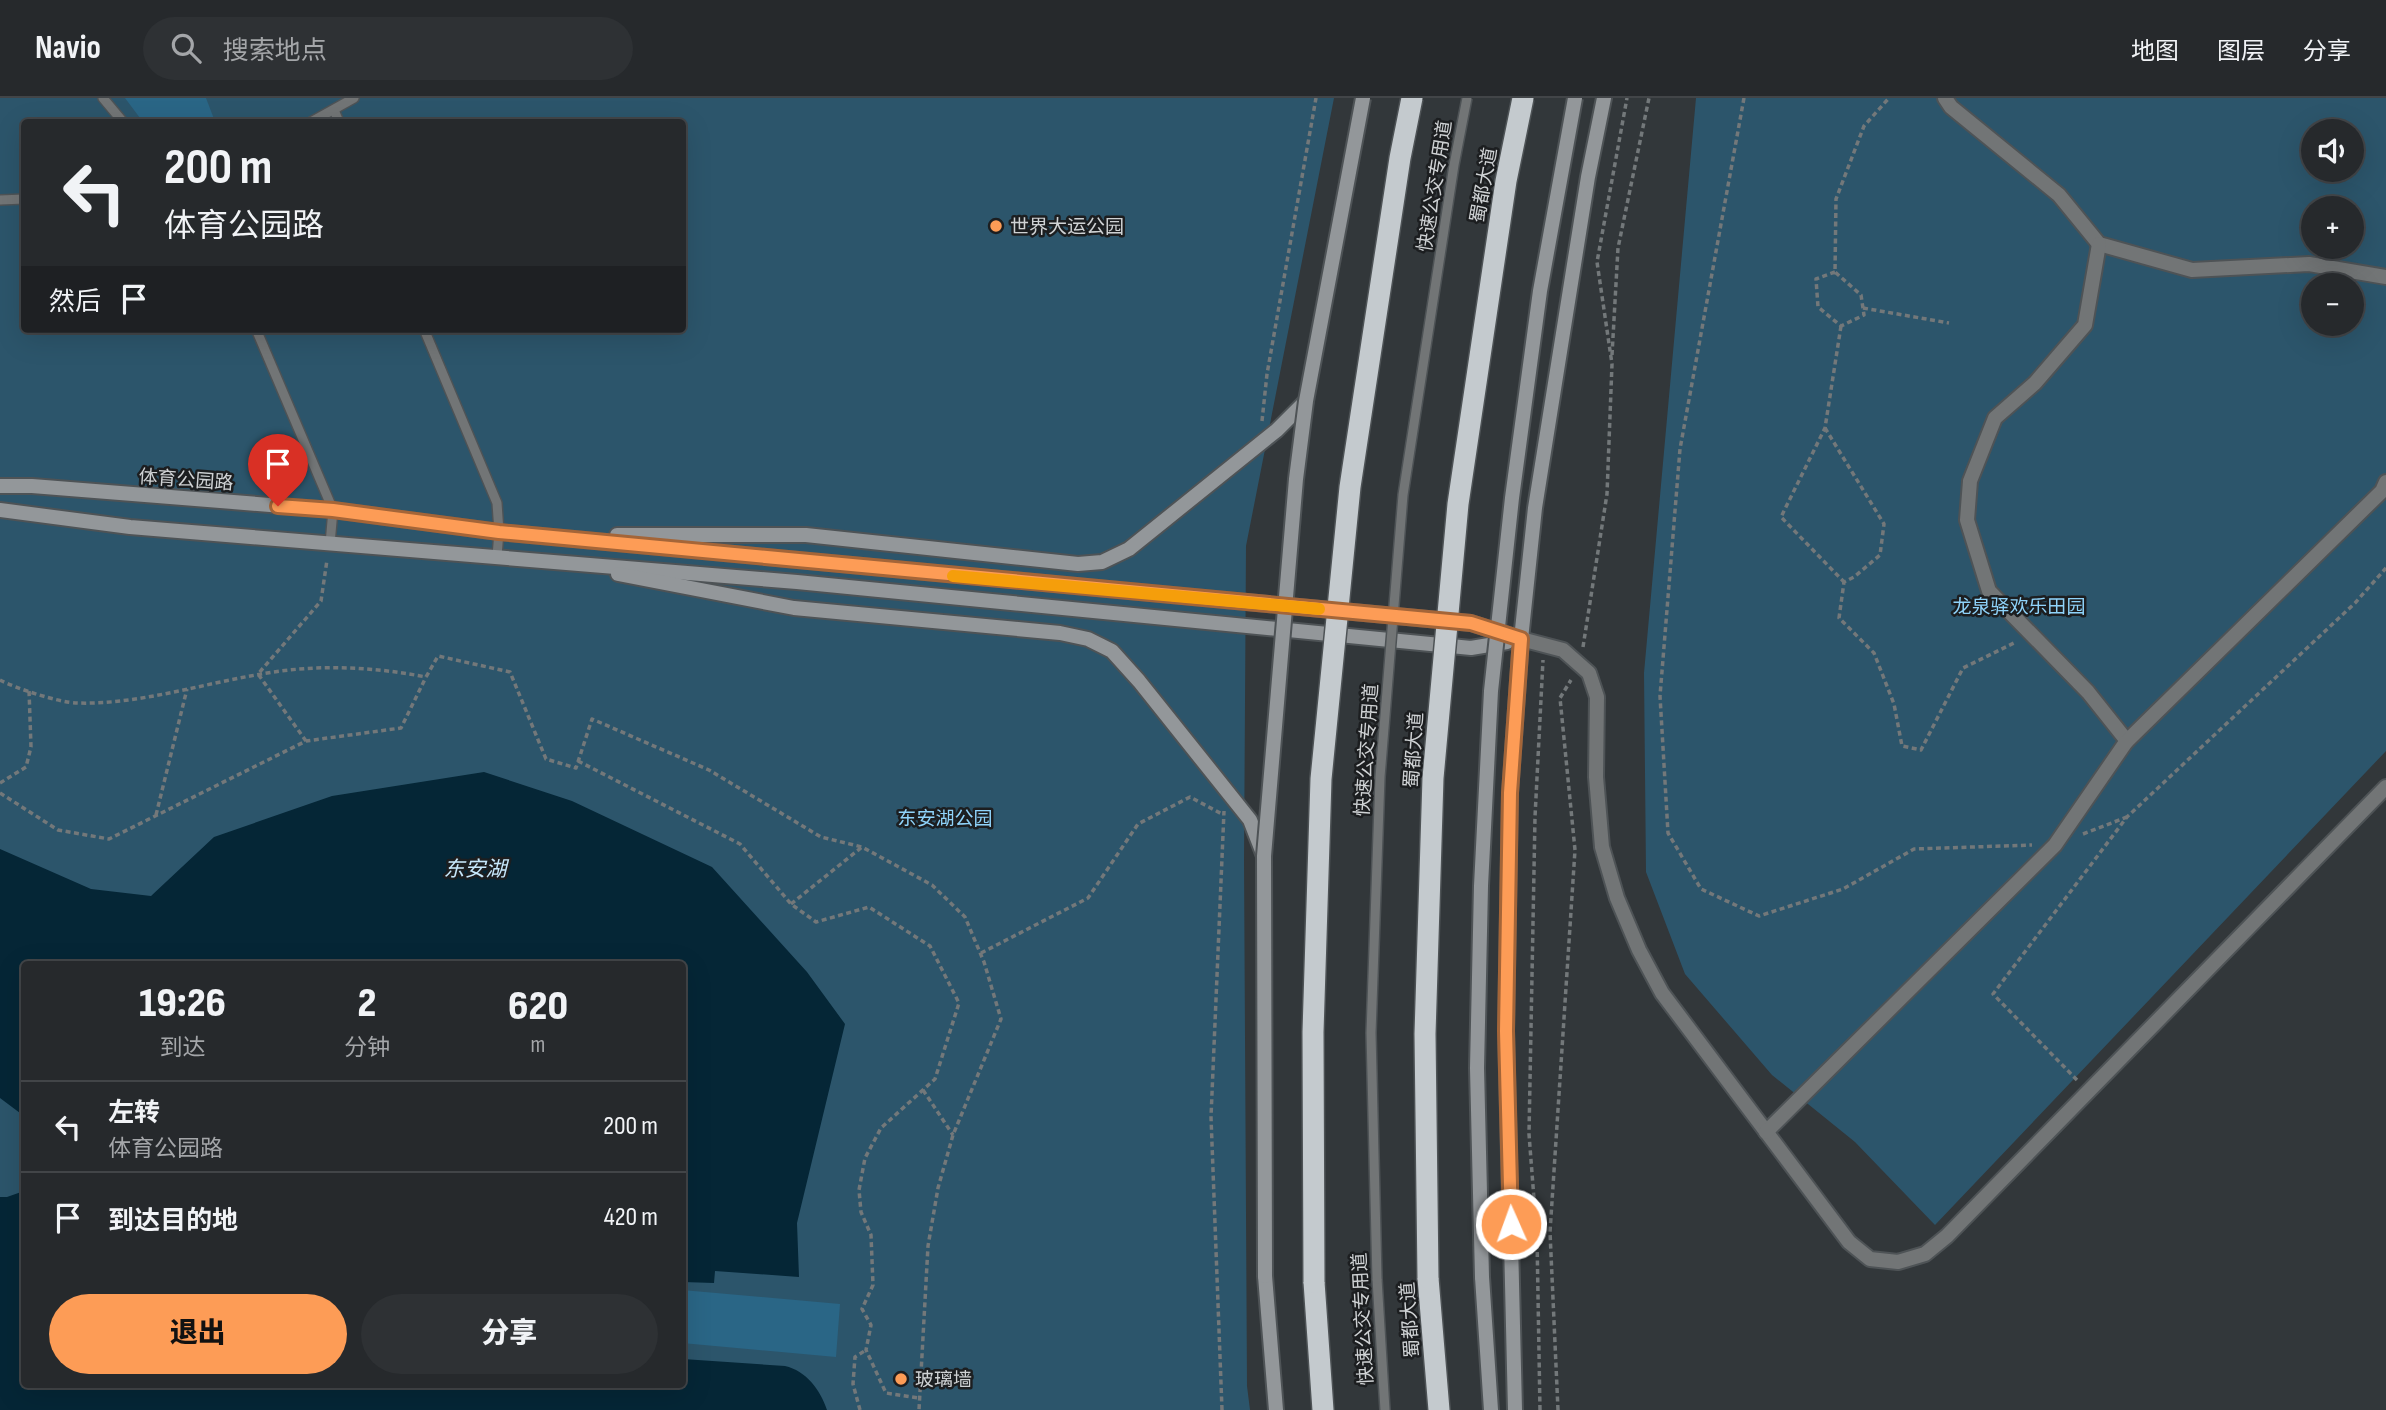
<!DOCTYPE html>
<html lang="zh">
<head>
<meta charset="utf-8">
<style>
	body { margin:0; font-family:"Sofia Sans Condensed","Noto Sans SC",sans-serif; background:#2e3134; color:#f1f3f6; height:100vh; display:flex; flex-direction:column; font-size:26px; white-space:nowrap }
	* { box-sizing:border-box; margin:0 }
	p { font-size:23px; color:#a4a6a9 }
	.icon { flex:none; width:38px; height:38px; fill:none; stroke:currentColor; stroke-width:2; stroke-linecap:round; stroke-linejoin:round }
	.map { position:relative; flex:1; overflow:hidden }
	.panel { position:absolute; left:21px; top:863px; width:665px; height:427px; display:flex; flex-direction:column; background:#26292c; border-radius:7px; box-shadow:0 7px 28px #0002,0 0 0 2px #424548 }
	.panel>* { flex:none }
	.hud { position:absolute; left:21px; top:21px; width:665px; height:214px; border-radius:7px; box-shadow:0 7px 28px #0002,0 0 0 2px #424548; background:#26292c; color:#f1f3f6; overflow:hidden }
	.buttons { position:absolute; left:2301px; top:21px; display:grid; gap:14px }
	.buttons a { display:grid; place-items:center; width:63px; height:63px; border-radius:50%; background:#26292c; box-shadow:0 7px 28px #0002,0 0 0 2px #424548; font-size:35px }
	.pin { position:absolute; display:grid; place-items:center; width:60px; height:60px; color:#fff; margin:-72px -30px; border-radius:50% 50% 50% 0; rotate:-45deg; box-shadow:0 0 7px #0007 }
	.pin .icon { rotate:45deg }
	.me { position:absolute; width:77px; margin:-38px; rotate:358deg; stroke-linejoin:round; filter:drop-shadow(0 0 5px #0008) }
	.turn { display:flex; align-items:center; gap:24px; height:147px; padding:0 28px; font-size:32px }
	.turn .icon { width:91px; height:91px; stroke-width:2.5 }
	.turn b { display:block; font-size:49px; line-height:60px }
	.then { display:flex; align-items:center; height:66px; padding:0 28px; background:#0003; gap:14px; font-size:26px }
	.eta { display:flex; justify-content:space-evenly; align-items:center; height:119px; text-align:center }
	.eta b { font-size:42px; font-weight:800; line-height:49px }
	.cta { display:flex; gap:14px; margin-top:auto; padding:14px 28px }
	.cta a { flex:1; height:80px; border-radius:42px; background:#fd9c56; color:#111; font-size:28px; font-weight:800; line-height:80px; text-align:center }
	.cta a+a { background:#2e3134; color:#f1f3f6 }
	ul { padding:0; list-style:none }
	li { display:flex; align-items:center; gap:21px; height:91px; padding:0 28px; border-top:2px solid #424548 }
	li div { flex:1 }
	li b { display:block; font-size:26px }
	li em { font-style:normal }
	header { display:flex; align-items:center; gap:42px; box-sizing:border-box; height:98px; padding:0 35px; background:#26292c; border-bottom:2px solid #424548 }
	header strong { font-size:33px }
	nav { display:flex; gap:38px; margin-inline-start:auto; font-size:24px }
	.search { width:490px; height:63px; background:#2e3134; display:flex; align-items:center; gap:18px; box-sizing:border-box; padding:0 24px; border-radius:38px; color:#a4a6a9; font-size:26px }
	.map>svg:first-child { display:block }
	.green { fill:#2c556b; fill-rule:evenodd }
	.water { fill:#052636 }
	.building { fill:#2a6686 }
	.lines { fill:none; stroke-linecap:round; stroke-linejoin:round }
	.lane-casing { stroke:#4e5356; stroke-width:12 }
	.street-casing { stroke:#4e5356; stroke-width:18 }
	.secondary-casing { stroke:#4e5356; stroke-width:18 }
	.highway-casing { stroke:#4e5356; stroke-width:24 }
	.path { stroke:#73787a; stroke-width:3.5; stroke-dasharray:5 3.5; stroke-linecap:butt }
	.lane { stroke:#727576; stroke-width:9 }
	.street { stroke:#727576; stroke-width:14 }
	.secondary { stroke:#93979a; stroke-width:14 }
	.highway { stroke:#c4cace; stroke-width:21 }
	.lane-bridge-casing { stroke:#4e5356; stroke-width:12; stroke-linecap:butt }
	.secondary-bridge-casing { stroke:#4e5356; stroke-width:18; stroke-linecap:butt }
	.highway-bridge-casing { stroke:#4e5356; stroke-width:24; stroke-linecap:butt }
	.lane-bridge { stroke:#727576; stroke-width:9 }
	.secondary-bridge { stroke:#93979a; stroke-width:14 }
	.highway-bridge { stroke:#c4cace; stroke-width:21 }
	.route-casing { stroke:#a46538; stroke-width:18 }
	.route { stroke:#fd9c56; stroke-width:12 }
	.slow { stroke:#f59e0b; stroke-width:12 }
	.poi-dot { fill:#fd9c56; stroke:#1c1e20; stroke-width:2.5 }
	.labels { text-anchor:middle; stroke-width:5; stroke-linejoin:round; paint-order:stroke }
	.street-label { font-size:19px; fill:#cfd2d4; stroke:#1c1e20 }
	.poi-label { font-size:19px; fill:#cfd2d4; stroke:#1c1e20; text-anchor:start }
	.park-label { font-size:19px; fill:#8fd3fa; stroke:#1c1e20 }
	.water-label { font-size:21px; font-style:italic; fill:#c7e8fc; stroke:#1c1e20 }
</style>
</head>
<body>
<header>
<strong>Navio</strong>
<div class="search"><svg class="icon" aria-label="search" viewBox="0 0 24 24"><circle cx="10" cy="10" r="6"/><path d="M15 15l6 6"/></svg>搜索地点</div>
<nav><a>地图</a><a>图层</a><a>分享</a></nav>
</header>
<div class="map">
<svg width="2386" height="1312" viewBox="0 0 2386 1312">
	<rect width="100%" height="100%" fill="#32373a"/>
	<g class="green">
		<path d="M 0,0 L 1334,0 L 1246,448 L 1244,763 L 1247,1288 L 1250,1312 L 0,1312 ZM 24,24 L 682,24 L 682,231 L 24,231 ZM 24,866 L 682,866 L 682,1286 L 24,1286 Z"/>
		<path d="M 1696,0 L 2386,0 L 2386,653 L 1935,1127 L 1855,1044 L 1772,977 L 1685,876 L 1646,774 L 1644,575 ZM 2314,33 L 2352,33 L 2352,72 L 2314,72 ZM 2314,110 L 2352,110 L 2352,149 L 2314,149 ZM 2314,187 L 2352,187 L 2352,226 L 2314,226 Z"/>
	</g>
	<g class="water">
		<path d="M 484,674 L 572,703 L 712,769 L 807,874 L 845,926 L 797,1125 L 799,1179 L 715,1173 L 714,1185 L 683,1184 L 682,866 L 24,866 L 24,1018 L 0,1000 L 0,751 L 91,791 L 151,798 L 214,739 L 332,698 Z"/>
		<path d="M 24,1093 L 24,1286 L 682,1286 L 683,1261 L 785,1268 C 806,1273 820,1291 827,1312 L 0,1312 L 0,1099 L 7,1099 Z"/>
	</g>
	<g class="building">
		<path d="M 125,0 L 206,0 L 214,21 L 205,24 L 143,24 Z"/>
		<path d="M 682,1192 L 840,1206 L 836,1259 L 682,1245 Z"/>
	</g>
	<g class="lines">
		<g class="lane-casing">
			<g id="lane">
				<path d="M 103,0 L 123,24"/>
				<path d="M 334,12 L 339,24"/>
				<path d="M 311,24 L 354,0"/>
				<path d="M 0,102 L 24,101"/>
				<path d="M 256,231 L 333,412 L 330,446"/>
				<path d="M 424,231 L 497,405 L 499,434 L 497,458"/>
				<path d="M 1377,1181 L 1385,1312"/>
			</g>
		</g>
		<g class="street-casing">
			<g id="street">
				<path d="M 1945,0 L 1951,9 L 2059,97 L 2099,146 L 2192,172 L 2309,166 L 2386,179"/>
				<path d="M 2099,146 L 2085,227 L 2035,285 L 1995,320 L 1970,383 L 1967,422 L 1989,493 L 2088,594 L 2127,643"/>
				<path d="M 1521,541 L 1563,552 L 1589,575 L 1597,599 L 1596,679 L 1602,749 L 1617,800 L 1639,852 L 1662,895 L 1849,1144 L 1870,1161 L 1898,1164 L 1925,1156 L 1947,1138 L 2386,689"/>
				<path d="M 1766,1034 L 2055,747 L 2126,644 L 2382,393 L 2386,384"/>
			</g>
		</g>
		<g class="secondary-casing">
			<g id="secondary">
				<path d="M 0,388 L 32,388 L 333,412 L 499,434 L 1471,525 L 1521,541"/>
				<path d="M 0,412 L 130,429 L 797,484 L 1471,550 L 1507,544"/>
				<path d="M 617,437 L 806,437 L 1078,466 L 1102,464 L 1129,451 L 1277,332 L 1306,303"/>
				<path d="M 618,476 L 794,510 L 1060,535 L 1088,541 L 1112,553 L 1139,583 L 1250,722 L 1264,758"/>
				<path d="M 1265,1178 L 1276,1312"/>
				<path d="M 1482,1179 L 1491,1312"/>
				<path d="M 1515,1312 L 1506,933 L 1510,695 L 1521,541 L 1535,410 L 1588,79 L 1604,0"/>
			</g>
		</g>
		<g class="highway-casing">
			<g id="highway">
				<path d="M 1428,1180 L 1439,1312"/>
				<path d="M 1314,1184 L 1323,1312"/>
			</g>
		</g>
		<g class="path">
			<path d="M 1744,0 L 1680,351 L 1660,598 L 1668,735 L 1701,791 L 1759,818 L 1843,791 L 1914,751 L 2032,747"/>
			<path d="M 1835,174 L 1816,181 L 1818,209 L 1841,228 L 1864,217 L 1861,197 L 1835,174 L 1836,101 L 1864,28 L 1889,0"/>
			<path d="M 1863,210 L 1949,225"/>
			<path d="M 1841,228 L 1825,330 L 1781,419 L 1844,484"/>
			<path d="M 1612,257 L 1618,150 L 1649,0"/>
			<path d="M 1262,323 L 1267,276 L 1316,0"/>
			<path d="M 1825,330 L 1884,426 L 1880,457 L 1854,479 L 1844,484 L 1839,520 L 1874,555 L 1894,606 L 1902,648 L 1921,652 L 1963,570 L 2016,544"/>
			<path d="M 1583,549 L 1607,396 L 1612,266 L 1597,164 L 1627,0"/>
			<path d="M 0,582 C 15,590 60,605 77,605 C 135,607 198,587 256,577 C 313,566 369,568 426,579 L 438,558 L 510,574 L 546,661 L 576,670 L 592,621 L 709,672 L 821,739 L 862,749 L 932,787 L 965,819 L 984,864 L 1001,921 L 953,1037 L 938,1090 L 928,1148 L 919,1312"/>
			<path d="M 306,643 L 258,576 L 321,503 L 327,462"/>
			<path d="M 578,663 L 740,746 L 791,806 L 816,824 L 869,809 L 930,848 L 959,905 L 935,981 L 881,1030 L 865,1060 L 859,1092 L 861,1114 L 871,1137 L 873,1187 L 862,1211 L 871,1227 L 866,1252 L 886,1295 L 918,1300"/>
			<path d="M 0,685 L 26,669 L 31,649 L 29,592"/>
			<path d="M 0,695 L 58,732 L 109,741 L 306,643 L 401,630 L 426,579"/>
			<path d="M 156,717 L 187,591"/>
			<path d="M 2083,736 L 2127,719"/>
			<path d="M 791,806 L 862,749"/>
			<path d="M 981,855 L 1088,800 L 1138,726 L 1190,699 L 1222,716"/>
			<path d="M 2077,982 L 1993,896 L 2127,719 L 2355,505 L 2386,470"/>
			<path d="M 923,992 L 953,1037"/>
			<path d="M 860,1312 L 853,1286 L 855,1259 L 866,1252"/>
			<path d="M 1222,1312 L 1211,1019 L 1224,713"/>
			<path d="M 1540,1312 L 1537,1140 L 1529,1036 L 1535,719 L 1543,562"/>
			<path d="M 1558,1312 L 1550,1134 L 1575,752 L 1560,600 L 1571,582"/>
		</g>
		<use href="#lane" class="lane"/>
		<use href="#street" class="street"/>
		<use href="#secondary" class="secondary"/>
		<use href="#highway" class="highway"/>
		<g class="lane-bridge-casing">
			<path id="lane-bridge" d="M 1377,1181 L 1371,935 L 1380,679 L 1403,397 L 1454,67 L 1467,0"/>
		</g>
		<g class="secondary-bridge-casing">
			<g id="secondary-bridge">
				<path d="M 1265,1178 L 1264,758 L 1296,381 L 1306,303 L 1363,0"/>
				<path d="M 1482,1179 L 1477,970 L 1481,788 L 1491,593 L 1512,400 L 1540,193 L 1575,0"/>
			</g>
		</g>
		<g class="highway-bridge-casing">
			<g id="highway-bridge">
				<path d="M 1428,1180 L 1425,936 L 1433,680 L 1458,406 L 1506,83 L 1523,0"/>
				<path d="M 1314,1184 L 1313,934 L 1321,681 L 1350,389 L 1400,60 L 1412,0"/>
			</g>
		</g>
		<use href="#lane-bridge" class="lane-bridge"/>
		<use href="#secondary-bridge" class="secondary-bridge"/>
		<use href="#highway-bridge" class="highway-bridge"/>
	</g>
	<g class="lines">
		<g class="route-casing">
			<path id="route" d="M 278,408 L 333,412 L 499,434 L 1471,525 L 1521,541 L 1510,695 L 1506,933 L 1511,1126"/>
		</g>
		<use href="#route" class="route"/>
		<path class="slow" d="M 953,478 L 1319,511"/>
	</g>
	<g class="poi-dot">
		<circle cx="996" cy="128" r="7"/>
		<circle cx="901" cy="1281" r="7"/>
	</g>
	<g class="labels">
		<g class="street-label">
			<text transform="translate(1483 87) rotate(-80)" y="7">蜀都大道</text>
			<text transform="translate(1434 88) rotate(-81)" y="7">快速公交专用道</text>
			<text transform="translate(186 381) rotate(4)" y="7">体育公园路</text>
			<text transform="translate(1366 652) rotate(-86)" y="7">快速公交专用道</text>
			<text transform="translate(1413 652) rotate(-86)" y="7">蜀都大道</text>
			<text transform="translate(1362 1221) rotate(-93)" y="7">快速公交专用道</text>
			<text transform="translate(1409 1222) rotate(-94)" y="7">蜀都大道</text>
		</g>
		<g class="poi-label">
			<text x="1010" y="135">世界大运公园</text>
			<text x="915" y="1288">玻璃墙</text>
		</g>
		<g class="park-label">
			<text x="2019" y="515">龙泉驿欢乐田园</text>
			<text x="945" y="727">东安湖公园</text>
		</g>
		<g class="water-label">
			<text x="475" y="778">东安湖</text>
		</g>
	</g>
</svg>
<div class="buttons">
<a><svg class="icon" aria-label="sound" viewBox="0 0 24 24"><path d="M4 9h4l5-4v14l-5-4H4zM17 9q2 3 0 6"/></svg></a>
<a>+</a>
<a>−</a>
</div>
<div class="pin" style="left:278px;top:408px;background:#d93025"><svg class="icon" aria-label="arrive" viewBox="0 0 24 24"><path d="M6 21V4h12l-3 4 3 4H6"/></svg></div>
<svg class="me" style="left:1511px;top:1126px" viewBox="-20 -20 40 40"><circle r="17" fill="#fd9c56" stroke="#fff" stroke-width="3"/><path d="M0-11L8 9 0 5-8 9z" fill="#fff"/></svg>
<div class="hud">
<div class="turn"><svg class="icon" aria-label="left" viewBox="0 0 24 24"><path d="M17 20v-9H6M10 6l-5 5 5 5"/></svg><div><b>200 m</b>体育公园路</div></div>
<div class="then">然后<svg class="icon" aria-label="arrive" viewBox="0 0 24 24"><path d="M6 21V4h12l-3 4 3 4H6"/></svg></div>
</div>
<section class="panel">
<div class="eta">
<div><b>19:26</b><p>到达</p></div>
<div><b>2</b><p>分钟</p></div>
<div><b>620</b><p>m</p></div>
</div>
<ul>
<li><svg class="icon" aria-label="left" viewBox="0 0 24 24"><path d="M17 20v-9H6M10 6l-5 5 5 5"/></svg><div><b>左转</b><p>体育公园路</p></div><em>200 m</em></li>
<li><svg class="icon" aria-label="arrive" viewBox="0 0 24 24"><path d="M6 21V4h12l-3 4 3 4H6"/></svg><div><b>到达目的地</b></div><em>420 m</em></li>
</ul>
<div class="cta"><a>退出</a><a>分享</a></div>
</section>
</div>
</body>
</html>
